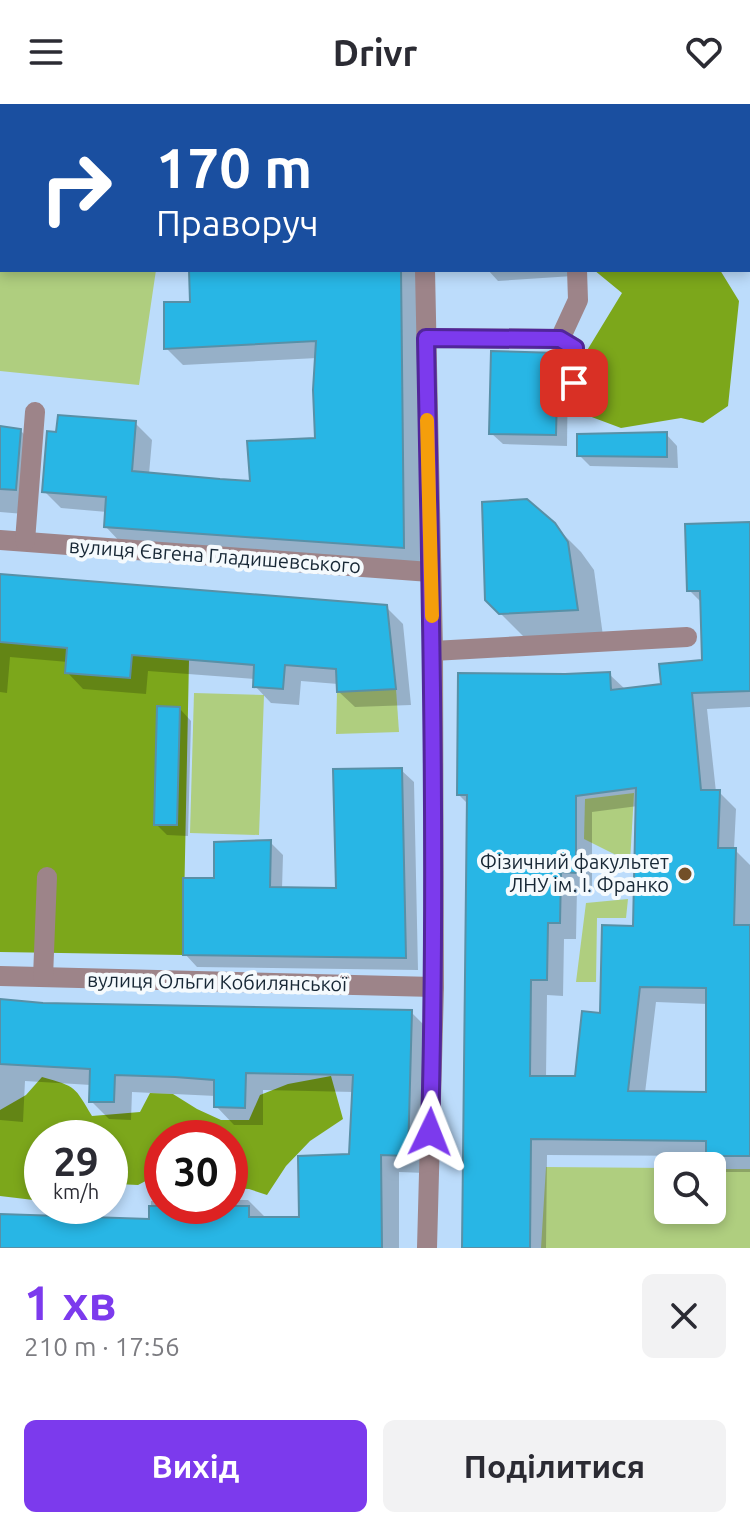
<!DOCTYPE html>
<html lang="uk">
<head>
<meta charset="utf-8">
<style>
	body { margin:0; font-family:Ubuntu,sans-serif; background:#f2f2f3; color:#2b2b33; height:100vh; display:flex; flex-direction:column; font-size:30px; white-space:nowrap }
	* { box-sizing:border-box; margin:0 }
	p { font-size:26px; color:#7c7c81 }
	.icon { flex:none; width:44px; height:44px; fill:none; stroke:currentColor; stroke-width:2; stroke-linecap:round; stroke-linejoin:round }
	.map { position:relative; height:1144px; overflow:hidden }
	.side { display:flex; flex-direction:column; background:#fff; flex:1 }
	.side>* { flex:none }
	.hud { position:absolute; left:0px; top:0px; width:750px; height:168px; box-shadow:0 4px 12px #0003; background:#1a4fa0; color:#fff; overflow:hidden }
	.tools { position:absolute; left:654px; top:1048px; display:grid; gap:16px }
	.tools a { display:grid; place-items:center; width:72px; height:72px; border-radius:12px; background:#fff; box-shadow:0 4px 12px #0003; font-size:40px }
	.speed { position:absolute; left:24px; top:1016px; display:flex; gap:16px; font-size:40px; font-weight:700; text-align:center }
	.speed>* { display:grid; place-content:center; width:104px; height:104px; border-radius:50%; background:#fff; box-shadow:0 4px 12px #0003; line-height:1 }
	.speed small { font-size:20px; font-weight:400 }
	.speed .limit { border:12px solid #d22; background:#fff; color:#111 }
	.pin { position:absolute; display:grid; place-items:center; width:68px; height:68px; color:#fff; margin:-34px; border-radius:16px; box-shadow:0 4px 12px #0006 }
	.me { position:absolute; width:88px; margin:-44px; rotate:2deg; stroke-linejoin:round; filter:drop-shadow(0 0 6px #0008) }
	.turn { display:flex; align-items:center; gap:28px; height:168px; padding:0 24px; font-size:36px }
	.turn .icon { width:104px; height:104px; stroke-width:2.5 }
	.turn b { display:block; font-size:56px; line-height:68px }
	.round { display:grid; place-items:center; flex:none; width:84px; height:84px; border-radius:12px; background:#f2f2f3 }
	.summary { display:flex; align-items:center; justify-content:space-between; height:136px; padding:0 24px }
	h1 { font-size:48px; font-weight:600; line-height:60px; color:#7c3aed }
	.cta { display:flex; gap:16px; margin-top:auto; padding:16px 24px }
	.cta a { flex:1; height:92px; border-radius:12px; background:#7c3aed; color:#fff; font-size:32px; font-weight:600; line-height:92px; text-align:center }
	.cta a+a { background:#f2f2f3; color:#2b2b33 }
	header { display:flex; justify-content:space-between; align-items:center; height:104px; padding:0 24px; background:#fff; font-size:36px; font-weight:600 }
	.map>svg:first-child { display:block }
	.green { fill:#afce7f }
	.forest { fill:#7ca71b }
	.shadow { fill:#0003; fill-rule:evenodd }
	.building { fill:#28b6e5; stroke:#5890a7; stroke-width:2; fill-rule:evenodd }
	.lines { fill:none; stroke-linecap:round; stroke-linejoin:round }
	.minor { stroke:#9d8489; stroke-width:20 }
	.route-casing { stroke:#51269a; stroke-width:20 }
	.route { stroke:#7c3aed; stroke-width:14 }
	.slow { stroke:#f59e0b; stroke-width:14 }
	.poi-dot { fill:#724f28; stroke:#f5fafd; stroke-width:3 }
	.labels { text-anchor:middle; stroke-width:8; stroke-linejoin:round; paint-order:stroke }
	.street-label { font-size:20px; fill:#172735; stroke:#f5fafd }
	.poi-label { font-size:20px; fill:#172735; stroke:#f5fafd; text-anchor:end }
</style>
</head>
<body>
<header><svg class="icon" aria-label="menu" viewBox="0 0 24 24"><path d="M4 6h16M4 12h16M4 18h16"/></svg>Drivr<svg class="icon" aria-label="heart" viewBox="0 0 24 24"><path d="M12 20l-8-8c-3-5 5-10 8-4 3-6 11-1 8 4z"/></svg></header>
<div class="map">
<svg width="750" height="1144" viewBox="0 0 750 1144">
	<rect width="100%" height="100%" fill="#bcdcfb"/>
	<g class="green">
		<path d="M 0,153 L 2,153 L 2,166 L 156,166 L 139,281 L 0,267 Z"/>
		<path d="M 396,585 L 399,628 L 336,630 L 337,588 Z"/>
		<path d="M 194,589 L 264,591 L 259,731 L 190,729 Z"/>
		<path d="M 634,689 L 630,758 L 584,735 L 585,695 Z"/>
		<path d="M 628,795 L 626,814 L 597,814 L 596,878 L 576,878 L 586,799 Z"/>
		<path d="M 546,1063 L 668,1064 L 668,1106 L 712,1106 L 712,1065 L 750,1065 L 750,1144 L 541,1144 Z"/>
	</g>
	<g class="forest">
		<path d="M 594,166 L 720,166 L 739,197 L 728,302 L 703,319 L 681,314 L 621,324 L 589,312 L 580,293 L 580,258 L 622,189 Z"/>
		<path d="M 0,538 L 67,544 L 65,569 L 129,574 L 132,551 L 189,556 L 183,851 L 0,848 Z"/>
		<path d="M 331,972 L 343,1015 L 310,1037 L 286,1062 L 267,1091 L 249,1085 L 230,1084 L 230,1034 L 162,1034 L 162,1070 L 159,1070 L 138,1081 L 117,1080 L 110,1083 L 110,1034 L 42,1034 L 42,1097 L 0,1092 L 0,1006 L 26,991 L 42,973 C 77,983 74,982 92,1012 L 140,1008 L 150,989 L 173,990 L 197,1005 L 221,1016 L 249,1016 L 260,991 L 288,980 Z"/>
	</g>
	<g class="shadow">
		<path d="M 79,0 L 359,0 L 360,2 L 67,2 Z"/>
		<path d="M 461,0 L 694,0 L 681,2 L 461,2 Z"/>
		<path d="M 740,0 L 750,0 L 750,23 L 748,21 L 748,2 L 740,2 Z"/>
		<path d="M 0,13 L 2,13 L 2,119 L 0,120 Z"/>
		<path d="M 0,126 L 2,140 L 2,159 L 0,159 Z"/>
		<path d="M 191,166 L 417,166 L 420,460 L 122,440 L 106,423 L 107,408 L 61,404 L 44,387 L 135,319 L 152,336 L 149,370 L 253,379 L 317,336 L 317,254 L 183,261 L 166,244 L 192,200 Z"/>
		<path d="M 488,166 L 573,166 L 573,172 L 498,177 Z"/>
		<path d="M 557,251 L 568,262 L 567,342 L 503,340 L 491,329 Z"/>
		<path d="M 0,324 L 20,326 L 39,346 L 24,410 L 0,408 Z"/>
		<path d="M 666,330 L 677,342 L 678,364 L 590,362 L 579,351 Z"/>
		<path d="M 553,420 L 581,448 L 594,466 L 603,532 L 527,536 L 500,509 Z"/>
		<path d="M 750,420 L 750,603 L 707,605 L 716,688 L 719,688 L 736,705 L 734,745 L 750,761 L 750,1068 L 725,1068 L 710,1052 L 547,1051 L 546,1144 L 464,1144 L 468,700 L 459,691 L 609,570 L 626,586 L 664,582 L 704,558 L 702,499 L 689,486 ZM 638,702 L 635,824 L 577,974 L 546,974 L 547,891 L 563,892 L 564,835 L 576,835 L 577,784 L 592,784 L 592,708 ZM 656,898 L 708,900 L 708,990 L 645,989 Z"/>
		<path d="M 0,472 L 386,503 L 403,520 L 411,601 L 355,603 L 338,587 L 338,580 L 301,577 L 299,601 L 271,599 L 255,582 L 255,575 L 148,567 L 146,590 L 83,585 L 67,568 L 68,558 L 10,553 L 7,589 L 0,588 Z"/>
		<path d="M 180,605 L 191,617 L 188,732 L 167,731 L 156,720 Z"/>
		<path d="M 401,666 L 414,678 L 418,866 L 197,863 L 185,850 L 216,776 L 270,738 L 283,751 L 282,785 L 338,786 Z"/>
		<path d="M 0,897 L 43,901 L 411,908 L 429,926 L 425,1069 L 399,1068 L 399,1144 L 151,1144 L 151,1097 L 162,1097 L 162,1102 L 230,1102 L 230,1096 L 248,1096 L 267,1115 L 301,1115 L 351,1052 L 354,988 L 263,986 L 263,1021 L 234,1021 L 216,1002 L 216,992 L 132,988 L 131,1016 L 109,1015 L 91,997 L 91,981 L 25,977 L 23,1018 L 0,1016 Z"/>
	</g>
	<g class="building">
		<path d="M 189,166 L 401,166 L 404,444 L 104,423 L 106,393 L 42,388 L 47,327 L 56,328 L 58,311 L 136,317 L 132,367 L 220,375 L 250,377 L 247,337 L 315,334 L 313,286 L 316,237 L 164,245 L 164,198 L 190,198 Z"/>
		<path d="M 491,247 L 558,249 L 556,331 L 489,330 Z"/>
		<path d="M 0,322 L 21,325 L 16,386 L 0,385 Z"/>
		<path d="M 667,328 L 667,353 L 577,352 L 577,330 Z"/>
		<path d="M 527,395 L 555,419 L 568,438 L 578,506 L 499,510 L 485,496 L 482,398 Z"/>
		<path d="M 750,418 L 750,587 L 692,589 L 701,686 L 720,686 L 718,744 L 736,744 L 734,821 L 750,821 L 750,1052 L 706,1052 L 706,1037 L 531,1035 L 530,1144 L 462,1144 L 467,691 L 457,691 L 458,569 L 565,570 L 610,568 L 611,586 L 661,580 L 659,560 L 702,556 L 700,487 L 687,487 L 685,420 ZM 636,684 L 633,822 L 602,821 L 600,909 L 582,907 L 575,972 L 530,972 L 531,876 L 547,876 L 548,819 L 560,819 L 561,768 L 576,769 L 576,692 ZM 640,883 L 706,884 L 706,988 L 628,987 Z"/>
		<path d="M 0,470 L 387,501 L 396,585 L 337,588 L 336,565 L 285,561 L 283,585 L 253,583 L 254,561 L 132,551 L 130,574 L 65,569 L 67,544 L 0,538 Z"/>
		<path d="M 157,602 L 180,603 L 177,721 L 154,721 Z"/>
		<path d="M 402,664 L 406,854 L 183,851 L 183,774 L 214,774 L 214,738 L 271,736 L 270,783 L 336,784 L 333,665 Z"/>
		<path d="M 0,895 L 43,899 L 412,906 L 408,1052 L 381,1051 L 382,1144 L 0,1144 L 0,1110 L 149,1115 L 149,1102 L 249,1102 L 249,1113 L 299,1113 L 298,1052 L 349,1050 L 353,971 L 246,969 L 245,1004 L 214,1003 L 214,976 L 175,973 L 115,971 L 114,998 L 89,998 L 90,965 L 0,960 Z"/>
	</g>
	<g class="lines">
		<g class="minor">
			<path d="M 422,0 L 422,2"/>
			<path d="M 425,166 L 433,547 L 434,883 L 427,1144"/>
			<path d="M 426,234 L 560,235 L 578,196 L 577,166"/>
			<path d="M 560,235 L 575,244 L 574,296"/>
			<path d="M 0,436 L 430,468"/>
			<path d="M 25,437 L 35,308"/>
			<path d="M 433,547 L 687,533"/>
			<path d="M 0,872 L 434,883"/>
			<path d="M 43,873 L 47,773"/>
		</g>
	</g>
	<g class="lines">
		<g class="route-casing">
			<path id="route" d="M 430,1028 C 437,764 431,499 426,234 L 560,235 L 575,244 L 574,279"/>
		</g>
		<use href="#route" class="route"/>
		<path class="slow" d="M 427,316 L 432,512"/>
	</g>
	<circle class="poi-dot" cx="685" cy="770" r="8"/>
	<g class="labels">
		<g class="street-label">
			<text transform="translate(215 452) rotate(4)" y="7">вулиця Євгена Гладишевського</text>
			<text transform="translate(217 878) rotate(1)" y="7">вулиця Ольги Кобилянської</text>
		</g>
		<g class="poi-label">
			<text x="669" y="765">Фізичний факультет<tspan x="669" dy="23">ЛНУ ім. І. Франко</tspan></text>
		</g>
	</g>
</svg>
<div class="tools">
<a><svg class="icon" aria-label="search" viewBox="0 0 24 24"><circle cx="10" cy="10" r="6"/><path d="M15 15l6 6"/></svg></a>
</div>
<div class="speed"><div>29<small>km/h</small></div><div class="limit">30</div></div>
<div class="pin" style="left:574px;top:279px;background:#d93025"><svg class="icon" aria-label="arrive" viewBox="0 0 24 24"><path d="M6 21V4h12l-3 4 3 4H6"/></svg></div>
<svg class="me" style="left:430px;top:1028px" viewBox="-20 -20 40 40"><path d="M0-17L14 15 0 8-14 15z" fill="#7c3aed" stroke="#fff" stroke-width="4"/></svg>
<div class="hud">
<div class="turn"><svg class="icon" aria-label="right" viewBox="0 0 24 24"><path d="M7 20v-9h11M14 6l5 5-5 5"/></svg><div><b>170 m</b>Праворуч</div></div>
</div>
</div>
<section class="side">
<div class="summary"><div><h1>1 хв</h1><p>210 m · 17:56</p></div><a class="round"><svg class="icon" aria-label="close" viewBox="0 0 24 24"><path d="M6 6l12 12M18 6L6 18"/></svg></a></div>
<div class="cta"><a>Вихід</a><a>Поділитися</a></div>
</section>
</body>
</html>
